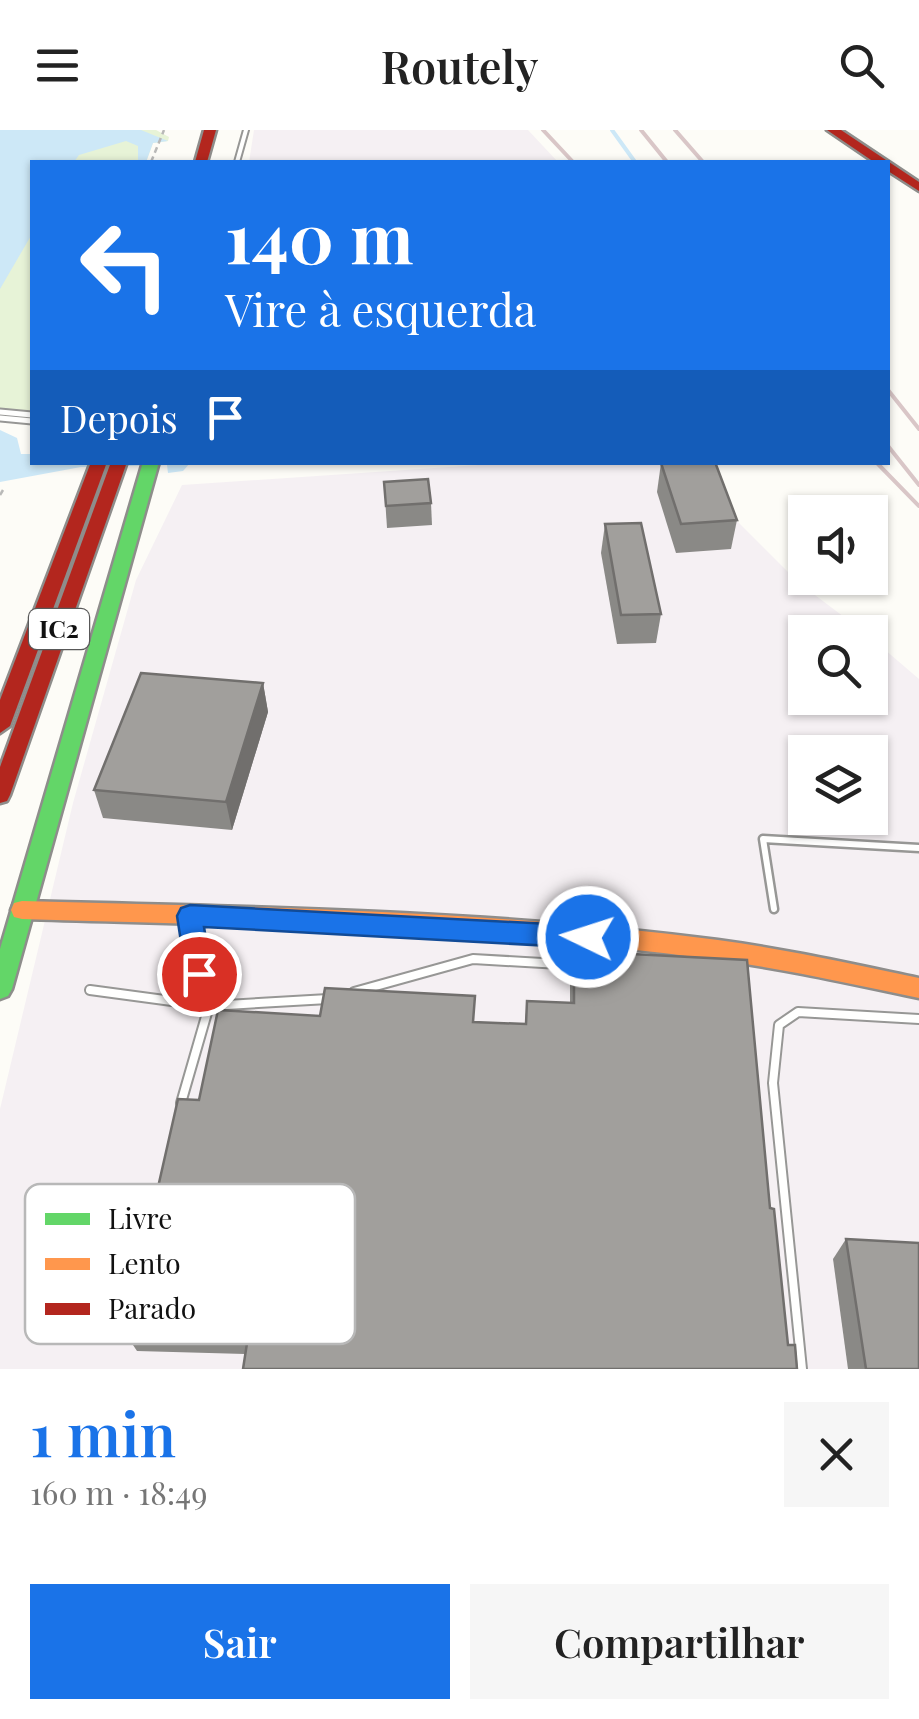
<!DOCTYPE html>
<html lang="pt">
<head>
<meta charset="utf-8">
<style>
	body { margin:0; font-family:"Playfair Display",serif; background:#f6f6f6; color:#222; height:100vh; display:flex; flex-direction:column; font-size:38px; white-space:nowrap }
	* { box-sizing:border-box; margin:0 }
	p { font-size:32px; color:#767676 }
	.icon { flex:none; width:55px; height:55px; fill:none; stroke:currentColor; stroke-width:2; stroke-linecap:round; stroke-linejoin:round }
	.map { position:relative; height:1239px; overflow:hidden }
	.side { display:flex; flex-direction:column; background:#fff; flex:1 }
	.side>* { flex:none }
	.hud { position:absolute; left:30px; top:30px; width:860px; height:305px; border-radius:0px; box-shadow:0 2px 8px #0004; background:#1a73e8; color:#fff; overflow:hidden }
	.tools { position:absolute; left:788px; top:365px; display:grid; gap:20px }
	.tools a { display:grid; place-items:center; width:100px; height:100px; border-radius:0px; background:#fff; box-shadow:0 2px 8px #0004; font-size:50px }
	.pin { position:absolute; display:grid; place-items:center; width:85px; height:85px; color:#fff; margin:-42px; border:5px solid #fff; border-radius:50%; box-shadow:0 2px 10px #0007 }
	.me { position:absolute; width:110px; margin:-55px; rotate:274deg; stroke-linejoin:round; filter:drop-shadow(0 0 8px #0008) }
	.turn { display:flex; align-items:center; gap:35px; height:210px; padding:0 30px; font-size:45px }
	.turn .icon { width:130px; height:130px; stroke-width:2.5 }
	.turn b { display:block; font-size:70px; line-height:85px }
	.then { display:flex; align-items:center; height:95px; padding:0 30px; background:#0003; gap:20px; font-size:38px }
	.round { display:grid; place-items:center; flex:none; width:105px; height:105px; border-radius:0px; background:#f6f6f6 }
	.headline { display:flex; align-items:center; justify-content:space-between; height:170px; padding:0 30px }
	h1 { font-size:60px; font-weight:600; line-height:75px; color:#1a73e8 }
	.action { display:flex; gap:20px; margin-top:auto; padding:20px 30px }
	.action a { flex:1; height:115px; border-radius:0px; background:#1a73e8; color:#fff; font-size:40px; font-weight:600; line-height:115px; text-align:center }
	.action a+a { background:#f6f6f6; color:#222 }
	header { display:flex; justify-content:space-between; align-items:center; height:130px; padding:0 30px; background:#fff; font-size:45px; font-weight:600 }
	.map>svg:first-child { display:block }
	.industrial { fill:#f5f0f3; fill-rule:evenodd }
	.green { fill:#e7f3d7 }
	.water { fill:#cde8f7 }
	.lines { fill:none; stroke-linecap:round; stroke-linejoin:round }
	.stream { stroke:#cde8f7; stroke-width:4 }
	.lane-far3-casing { stroke:#979795; stroke-width:8 }
	.lane-far2-casing { stroke:#979795; stroke-width:9 }
	.lane-far1-casing { stroke:#979795; stroke-width:11 }
	.lane-casing { stroke:#979795; stroke-width:12 }
	.fast-casing { stroke:#8e8d8b; stroke-width:5 }
	.slow-casing { stroke:#8e8d8b; stroke-width:5 }
	.jam-casing { stroke:#8e8d8b; stroke-width:5 }
	.path { stroke:#b9b9b8; stroke-width:2.5; stroke-dasharray:6 4; stroke-linecap:butt }
	.lane-far3 { stroke:#fffffe; stroke-width:4 }
	.lane-far2 { stroke:#fffffe; stroke-width:5 }
	.lane-far1 { stroke:#fffffe; stroke-width:6 }
	.lane { stroke:#fffffe; stroke-width:8 }
	.fast { fill:#63d668; fill-rule:evenodd }
	.slow { fill:#ff974d; fill-rule:evenodd }
	.jam { fill:#b3261e; fill-rule:evenodd }
	.rail { stroke:#d9c6c7; stroke-width:4 }
	.wall { fill:#8a8986 }
	.shaded-wall { fill:#716f6d }
	.building { fill:#a19f9c; stroke:#716f6d; stroke-width:2.5 }
	.route { fill:#1a73e8; stroke:#114b97; stroke-width:2.5 }
	.labels { text-anchor:middle; stroke-width:10; stroke-linejoin:round; paint-order:stroke }
	.shield { fill:#fff; stroke:#585858; stroke-width:2.5 }
	.shield-label { font-size:25px; font-weight:bold; fill:#111 }
	.key { fill:#fff; stroke:#b8b8b8; stroke-width:2.5 }
	.key-label { font-size:28px; fill:#111 }
</style>
</head>
<body>
<header><svg class="icon" aria-label="menu" viewBox="0 0 24 24"><path d="M4 6h16M4 12h16M4 18h16"/></svg>Routely<svg class="icon" aria-label="search" viewBox="0 0 24 24"><circle cx="10" cy="10" r="6"/><path d="M15 15l6 6"/></svg></header>
<div class="map">
<svg width="919" height="1239" viewBox="0 0 919 1239">
	<rect width="100%" height="100%" fill="#fdfcf7"/>
	<g class="industrial">
		<path d="M 254,0 L 528,0 L 558,32 L 249,32 Z"/>
		<path d="M 508,333 L 687,333 L 717,371 L 799,453 L 864,502 L 805,502 L 805,568 L 870,568 L 870,507 L 919,549 L 919,1239 L 0,1239 L 0,979 L 73,673 L 136,450 L 182,355 ZM 805,622 L 870,622 L 870,688 L 805,688 Z"/>
	</g>
	<path class="green" d="M 44,0 L 156,0 L 169,7 L 168,11 L 153,13 L 146,32 L 32,32 L 32,281 L 0,279 L 0,61 Z"/>
	<g class="water">
		<path d="M 0,0 L 141,0 L 168,11 L 153,13 L 146,32 L 138,32 L 138,16 L 126,11 L 79,25 L 74,32 L 32,32 L 32,104 L 0,159 Z"/>
		<path d="M 0,300 L 17,308 L 21,324 L 32,324 L 32,332 L 190,333 L 183,341 L 168,343 L 167,335 L 81,337 L 0,352 Z"/>
	</g>
	<g class="lines">
		<path class="stream" d="M 612,0 L 635,32"/>
		<g class="lane-far3-casing">
			<path id="lane-far3" d="M 237,32 L 246,0"/>
		</g>
		<g class="lane-far2-casing">
			<g id="lane-far2">
				<path d="M 0,282 L 32,285"/>
				<path d="M 0,288 L 32,291"/>
			</g>
		</g>
		<g class="lane-far1-casing">
			<g id="lane-far1">
				<path d="M 774,779 L 763,709 L 919,718"/>
				<path d="M 190,787 L 196,815"/>
			</g>
		</g>
		<g class="lane-casing">
			<g id="lane">
				<path d="M 90,860 L 209,876 L 328,869"/>
				<path d="M 354,862 L 473,829 L 577,835"/>
				<path d="M 181,973 L 209,876 L 195,813"/>
				<path d="M 150,1088 L 157,1063"/>
				<path d="M 802,1239 L 773,953 L 779,895 L 798,882 L 919,889"/>
			</g>
		</g>
		<g class="fast-casing">
			<path id="fast" d="M 143,332 L 159,332 L 12,859 L 8,866 L 0,869 L 0,819 Z"/>
		</g>
		<g class="slow-casing">
			<path id="slow" d="M 22,771 C 254,777 487,780 718,810 C 785,819 852,834 919,848 L 919,868 C 852,854 786,839 718,830 C 487,798 254,796 22,789 L 14,787 L 11,780 L 14,773 Z"/>
		</g>
		<g class="jam-casing">
			<g id="jam">
				<path d="M 204,0 L 216,0 L 207,32 L 195,32 Z"/>
				<path d="M 827,0 L 841,0 L 919,52 L 919,61 L 888,41 L 888,32 L 874,32 Z"/>
				<path d="M 91,332 L 107,332 L 10,596 L 0,603 L 0,570 Z"/>
				<path d="M 111,332 L 127,332 L 10,665 L 7,671 L 0,673 L 0,637 Z"/>
			</g>
		</g>
		<g class="path">
			<path d="M 151,32 L 164,0"/>
			<path d="M 0,365 L 3,360"/>
		</g>
		<use href="#lane-far3" class="lane-far3"/>
		<use href="#lane-far2" class="lane-far2"/>
		<use href="#lane-far1" class="lane-far1"/>
		<use href="#lane" class="lane"/>
		<use href="#fast" class="fast"/>
		<use href="#slow" class="slow"/>
		<use href="#jam" class="jam"/>
		<g class="rail">
			<path d="M 543,0 L 573,32"/>
			<path d="M 641,0 L 667,32"/>
			<path d="M 675,0 L 703,32"/>
			<path d="M 888,260 L 919,299"/>
			<path d="M 888,316 L 919,355"/>
			<path d="M 876,332 L 919,376"/>
		</g>
	</g>
	<g class="wall">
		<path d="M 661,333 L 737,390 L 731,419 L 676,423 L 657,362 Z"/>
		<path d="M 384,352 L 431,373 L 432,395 L 387,398 Z"/>
		<path d="M 605,394 L 661,484 L 656,513 L 617,514 L 601,423 Z"/>
		<path d="M 263,553 L 268,582 L 232,700 L 103,688 L 94,660 Z"/>
		<path d="M 574,821 L 747,830 L 245,1224 L 137,1221 L 125,1203 L 199,970 L 320,886 L 525,894 L 527,871 L 570,873 L 570,847 Z"/>
		<path d="M 846,1109 L 919,1239 L 848,1239 L 833,1129 Z"/>
	</g>
	<path class="shaded-wall" d="M 263,553 L 268,582 L 232,700 L 226,672 Z"/>
	<g class="building">
		<path d="M 715,332 L 737,390 L 681,394 L 661,333 Z"/>
		<path d="M 428,349 L 431,373 L 386,376 L 384,352 Z"/>
		<path d="M 641,393 L 661,484 L 621,485 L 605,394 Z"/>
		<path d="M 141,543 L 263,553 L 226,672 L 94,660 Z"/>
		<path d="M 574,821 L 747,830 L 770,1078 L 774,1079 L 788,1215 L 795,1215 L 797,1239 L 243,1239 L 248,1207 L 125,1203 L 178,969 L 199,970 L 218,880 L 320,886 L 325,858 L 475,866 L 473,892 L 526,894 L 527,871 L 574,873 Z"/>
		<path d="M 846,1109 L 919,1113 L 919,1239 L 866,1239 Z"/>
	</g>
	<path class="route" d="M 190,775 L 588,796 L 597,799 L 601,807 L 597,815 L 588,818 L 204,797 L 212,844 L 208,852 L 199,855 L 190,852 L 186,844 L 177,786 L 181,778 Z"/>
	<g class="labels">
		<rect class="shield" x="29" y="479" width="60" height="40" rx="8"/>
		<g class="shield-label">
			<text x="59" y="508">IC2</text>
		</g>
	</g>
	<rect x="25" y="1054" width="330" height="160" rx="15" class="key"/>
	<rect x="45" y="1083" width="45" height="12" fill="#63d668"/>
	<rect x="45" y="1128" width="45" height="12" fill="#ff974d"/>
	<rect x="45" y="1173" width="45" height="12" fill="#b3261e"/>
	<g class="key-label">
		<text x="108" y="1099">Livre</text>
		<text x="108" y="1144">Lento</text>
		<text x="108" y="1189">Parado</text>
	</g>
</svg>
<div class="tools">
<a><svg class="icon" aria-label="sound" viewBox="0 0 24 24"><path d="M4 9h4l5-4v14l-5-4H4zM17 9q2 3 0 6"/></svg></a>
<a><svg class="icon" aria-label="search" viewBox="0 0 24 24"><circle cx="10" cy="10" r="6"/><path d="M15 15l6 6"/></svg></a>
<a><svg class="icon" aria-label="layers" viewBox="0 0 24 24"><path d="M12 4l9 5-9 5-9-5zM3 14l9 5 9-5"/></svg></a>
</div>
<div class="pin" style="left:199px;top:844px;background:#d93025"><svg class="icon" aria-label="arrive" viewBox="0 0 24 24"><path d="M6 21V4h12l-3 4 3 4H6"/></svg></div>
<svg class="me" style="left:588px;top:807px" viewBox="-20 -20 40 40"><circle r="17" fill="#1a73e8" stroke="#fff" stroke-width="3"/><path d="M0-11L8 9 0 5-8 9z" fill="#fff"/></svg>
<div class="hud">
<div class="turn"><svg class="icon" aria-label="left" viewBox="0 0 24 24"><path d="M17 20v-9H6M10 6l-5 5 5 5"/></svg><div><b>140 m</b>Vire à esquerda</div></div>
<div class="then">Depois<svg class="icon" aria-label="arrive" viewBox="0 0 24 24"><path d="M6 21V4h12l-3 4 3 4H6"/></svg></div>
</div>
</div>
<section class="side">
<div class="headline"><div><h1>1 min</h1><p>160 m · 18:49</p></div><a class="round"><svg class="icon" aria-label="close" viewBox="0 0 24 24"><path d="M6 6l12 12M18 6L6 18"/></svg></a></div>
<div class="action"><a>Sair</a><a>Compartilhar</a></div>
</section>
</body>
</html>
